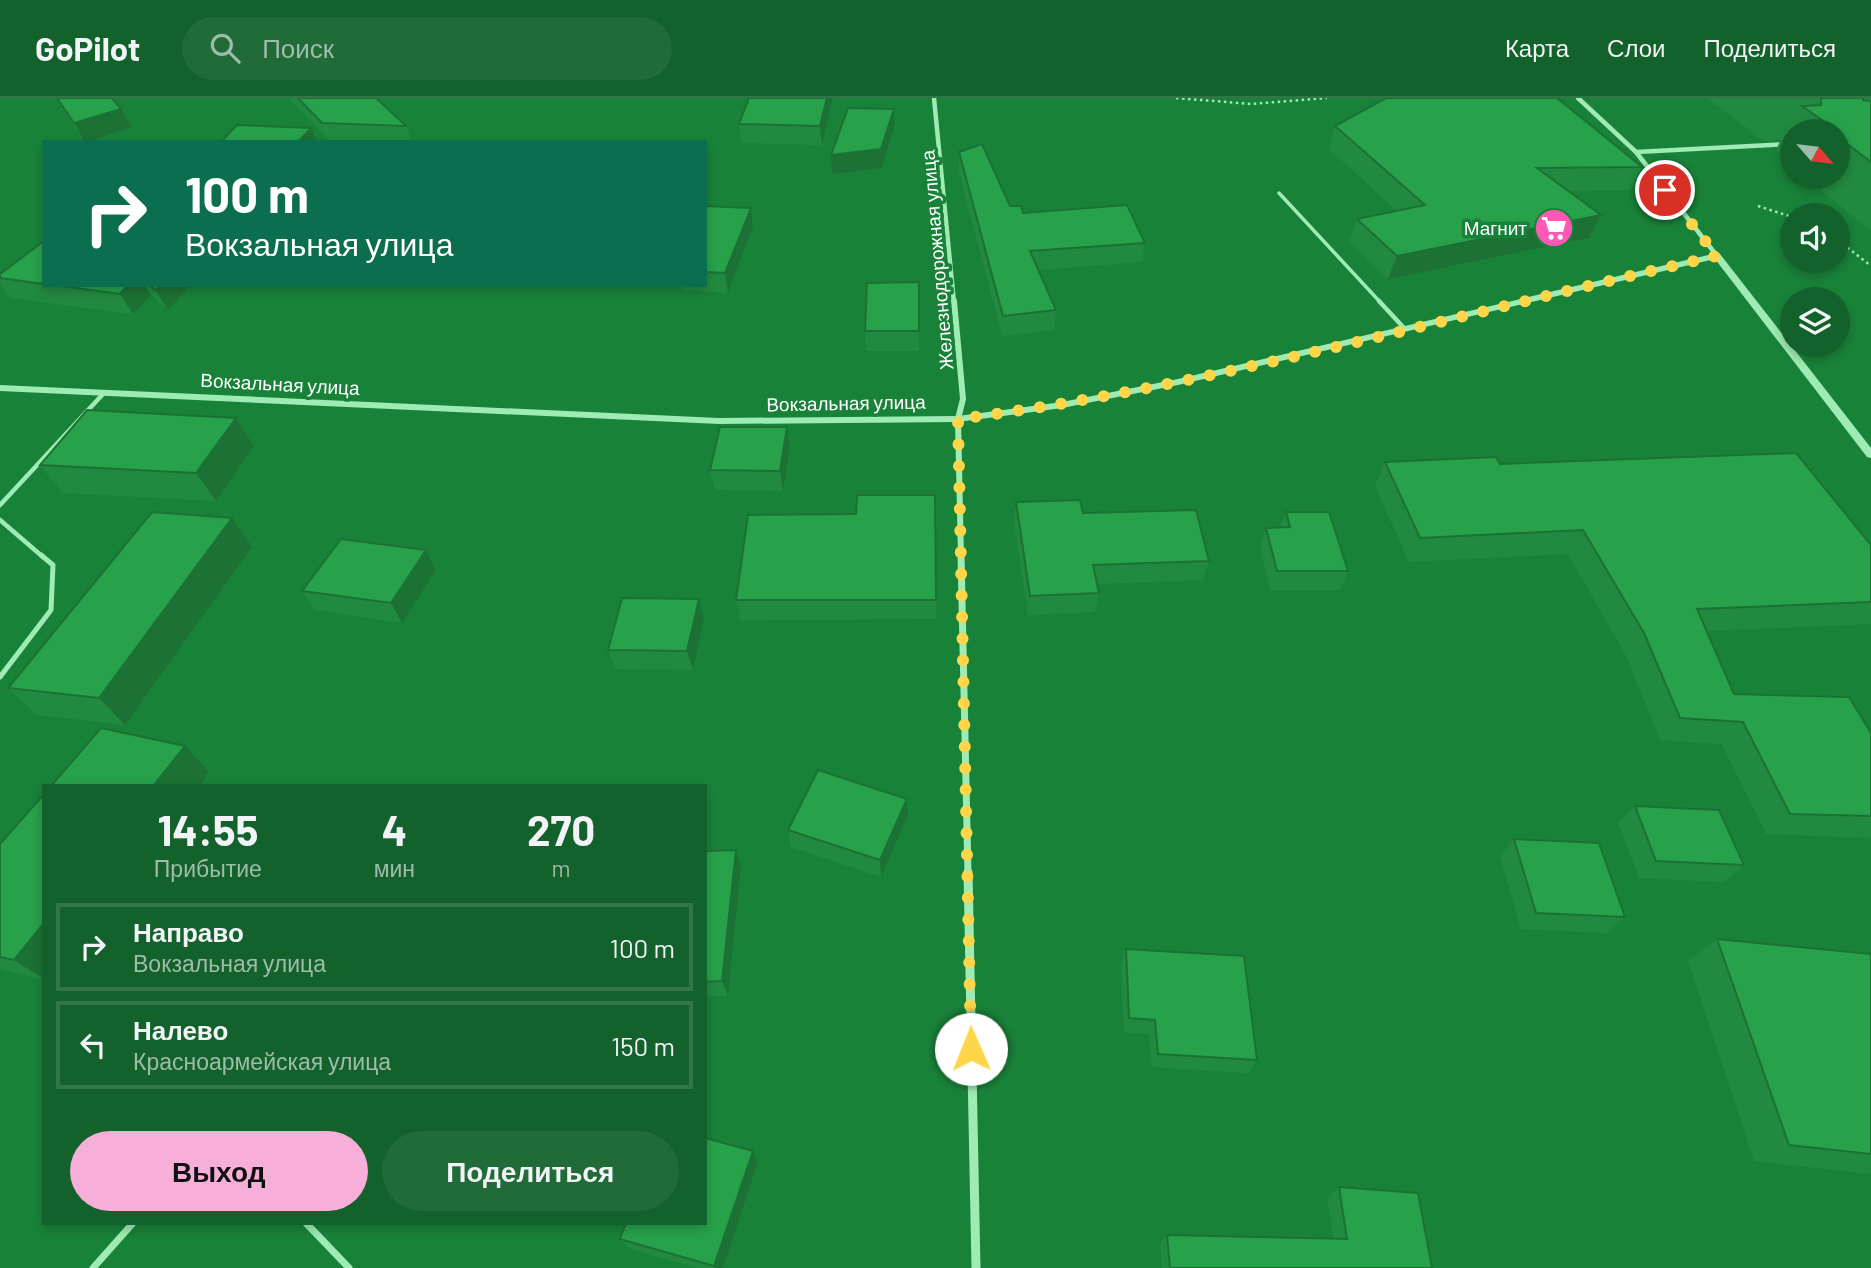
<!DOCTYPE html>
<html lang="ru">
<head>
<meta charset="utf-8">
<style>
	body { margin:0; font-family:Barlow,sans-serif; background:#206b37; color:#f1f3f6; height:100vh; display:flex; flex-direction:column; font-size:26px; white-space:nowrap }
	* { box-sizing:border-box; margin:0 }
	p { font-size:23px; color:#9dbca9 }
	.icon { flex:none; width:38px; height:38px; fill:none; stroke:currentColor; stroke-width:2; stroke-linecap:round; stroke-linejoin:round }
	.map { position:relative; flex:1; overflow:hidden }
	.details { position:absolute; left:42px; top:686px; width:665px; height:441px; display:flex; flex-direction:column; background:#13622b; border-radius:0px; box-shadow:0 4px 10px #0003 }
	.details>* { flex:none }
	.hud { position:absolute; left:42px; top:42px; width:665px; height:147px; border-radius:0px; box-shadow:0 4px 10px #0003; background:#0b6e4f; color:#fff; overflow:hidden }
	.needle { width:46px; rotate:118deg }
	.fabs { position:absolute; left:1780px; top:21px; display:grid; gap:14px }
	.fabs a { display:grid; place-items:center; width:70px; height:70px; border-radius:50%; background:#13622b; box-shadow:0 4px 10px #0003; font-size:35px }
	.pin { position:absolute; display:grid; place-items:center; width:60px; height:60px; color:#fff; margin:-30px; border:4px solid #fff; border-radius:50%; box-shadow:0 2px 7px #0007 }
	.me { position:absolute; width:77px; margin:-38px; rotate:359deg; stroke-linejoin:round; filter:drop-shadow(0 0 5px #0008) }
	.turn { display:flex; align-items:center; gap:24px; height:147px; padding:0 28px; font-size:32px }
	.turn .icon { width:91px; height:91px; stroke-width:2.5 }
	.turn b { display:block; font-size:49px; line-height:60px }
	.eta { display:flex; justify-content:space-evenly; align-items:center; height:119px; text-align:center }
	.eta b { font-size:42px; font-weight:700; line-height:49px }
	.button { display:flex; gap:14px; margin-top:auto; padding:14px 28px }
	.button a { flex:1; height:80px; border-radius:42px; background:#f7aed8; color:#111; font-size:28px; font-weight:700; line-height:80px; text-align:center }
	.button a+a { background:#206b37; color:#f1f3f6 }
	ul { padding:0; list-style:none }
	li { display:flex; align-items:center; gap:21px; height:88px; margin:0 14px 10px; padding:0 14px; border:4px solid #327647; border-radius:0px }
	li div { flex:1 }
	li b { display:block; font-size:26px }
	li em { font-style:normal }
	header { display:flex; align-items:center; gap:42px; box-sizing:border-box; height:98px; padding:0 35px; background:#13622b; border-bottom:2px solid #327647 }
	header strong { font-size:33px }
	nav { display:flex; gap:38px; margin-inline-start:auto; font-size:24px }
	.search { width:490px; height:63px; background:#206b37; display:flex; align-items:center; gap:18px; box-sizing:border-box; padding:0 24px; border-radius:38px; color:#9dbca9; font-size:26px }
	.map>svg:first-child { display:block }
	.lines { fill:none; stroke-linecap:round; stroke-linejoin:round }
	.path { stroke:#9eebb4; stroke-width:2.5; stroke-dasharray:2.5 3.5; stroke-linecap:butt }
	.service-far3 { stroke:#9eebb4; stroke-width:3.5 }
	.service-far2 { stroke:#9eebb4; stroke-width:4.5 }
	.service-far1 { stroke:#9eebb4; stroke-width:5 }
	.service { stroke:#9eebb4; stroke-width:7 }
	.minor-far3 { stroke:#9eebb4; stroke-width:4.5 }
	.minor-far2 { stroke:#9eebb4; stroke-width:6 }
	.minor-far1 { stroke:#9eebb4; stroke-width:7 }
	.minor { stroke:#9eebb4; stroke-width:9 }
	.tertiary { fill:#9eebb4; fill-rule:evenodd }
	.wall { fill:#228a40 }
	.shaded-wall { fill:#1c7134 }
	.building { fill:#28a14b; stroke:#1c7134; stroke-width:2 }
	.route { stroke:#ffd54a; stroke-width:12; stroke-dasharray:0 21.6 }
	.labels { text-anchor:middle; stroke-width:7; stroke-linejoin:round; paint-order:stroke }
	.far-poi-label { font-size:19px; fill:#fff; stroke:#198239; text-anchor:end }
	.far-street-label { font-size:19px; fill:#fff; stroke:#198239 }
</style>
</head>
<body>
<header>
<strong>GoPilot</strong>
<div class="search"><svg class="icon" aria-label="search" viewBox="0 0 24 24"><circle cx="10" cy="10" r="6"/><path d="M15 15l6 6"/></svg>Поиск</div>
<nav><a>Карта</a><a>Слои</a><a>Поделиться</a></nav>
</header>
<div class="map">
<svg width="1871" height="1170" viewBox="0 0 1871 1170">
	<rect width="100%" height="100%" fill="#198239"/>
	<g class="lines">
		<g class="path">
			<path d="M 1176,0 L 1251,6 L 1327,0"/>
			<path d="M 1758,108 L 1792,119"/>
			<path d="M 1838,142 L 1871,168"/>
		</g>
		<path class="service-far3" d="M 1279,95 L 1381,205"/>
		<g class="service-far2">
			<path d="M 1379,203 L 1405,231"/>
			<path d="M 0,407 L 103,296"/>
			<path d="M 0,422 L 43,459"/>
		</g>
		<path class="service-far1" d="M 0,579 L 51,512 L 53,467 L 41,457"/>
		<g class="service">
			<path d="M 306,1125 L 349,1170"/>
			<path d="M 93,1170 L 133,1125"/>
		</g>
		<g class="minor-far3">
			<path d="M 934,0 L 954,205"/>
			<path d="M 1578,0 L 1636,54 L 1717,158"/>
			<path d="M 1636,54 L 1792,46"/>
		</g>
		<path class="minor-far2" d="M 954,203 L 963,301 L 958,321 L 961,459"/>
		<path class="minor-far1" d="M 961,457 L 968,776"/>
		<path class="minor" d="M 968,774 L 976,1170"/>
		<path class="tertiary" d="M 1717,155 L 1720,156 L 1871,350 L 1871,360 L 1867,359 L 1715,161 L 1178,287 L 1062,310 L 958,324 L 719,326 L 0,293 L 0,287 L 719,320 L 958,318 L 1062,304 L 1178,281 Z"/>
	</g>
	<g class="wall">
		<path d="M 55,0 L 112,0 L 121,11 L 132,30 L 85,44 Z"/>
		<path d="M 288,0 L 376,0 L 406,28 L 412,44 L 331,44 Z"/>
		<path d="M 833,0 L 822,47 L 742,45 L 739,26 Z"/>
		<path d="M 1707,0 L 1871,0 L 1871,133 L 1807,81 L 1808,79 L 1838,79 L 1838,33 L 1792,33 L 1792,64 L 1776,52 L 1781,42 L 1764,43 Z"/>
		<path d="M 1335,28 L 1642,69 L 1630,92 L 1568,93 L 1589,140 L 1388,181 L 1349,144 L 1357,121 L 1397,113 L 1329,51 Z"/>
		<path d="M 959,54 L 1010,108 L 1023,115 L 1145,145 L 1142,164 L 1038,172 L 1056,212 L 1054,232 L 1002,238 L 959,73 Z"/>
		<path d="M 705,108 L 753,129 L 728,195 L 682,192 L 681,187 L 705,187 Z"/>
		<path d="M 44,143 L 44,187 L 191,187 L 168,212 L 151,197 L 133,216 L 10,200 L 0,186 L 0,176 Z"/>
		<path d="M 919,184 L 919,253 L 866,253 L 865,233 Z"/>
		<path d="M 236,320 L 254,348 L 216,403 L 63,395 L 40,367 Z"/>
		<path d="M 787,329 L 790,349 L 783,393 L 715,392 L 710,372 Z"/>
		<path d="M 1385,364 L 1500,366 L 1871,447 L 1871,526 L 1706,533 L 1734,596 L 1871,635 L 1871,740 L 1766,736 L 1721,646 L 1660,642 L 1626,558 L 1568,456 L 1409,464 L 1375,388 Z"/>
		<path d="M 935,397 L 936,521 L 740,522 L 736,502 L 856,416 Z"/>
		<path d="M 1016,404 L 1083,415 L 1209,463 L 1203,482 L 1097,486 L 1099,495 L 1095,514 L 1028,517 L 1014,424 Z"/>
		<path d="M 1286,414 L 1348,473 L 1340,492 L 1270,492 L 1260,450 L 1266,430 L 1280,430 Z"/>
		<path d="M 252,449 L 125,627 L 37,617 L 8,590 Z"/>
		<path d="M 426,452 L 436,472 L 402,525 L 315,512 L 302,493 Z"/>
		<path d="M 704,521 L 693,572 L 615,571 L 608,552 Z"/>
		<path d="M 44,696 L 44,882 L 0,871 L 0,746 Z"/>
		<path d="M 1635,708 L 1744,767 L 1724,784 L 1639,780 L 1618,725 Z"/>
		<path d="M 908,718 L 881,779 L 791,749 L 788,732 Z"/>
		<path d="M 1514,741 L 1625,819 L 1607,835 L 1521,831 L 1500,758 Z"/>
		<path d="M 705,753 L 741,769 L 728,898 L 705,899 Z"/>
		<path d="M 1717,841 L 1871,856 L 1871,1076 L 1754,1063 L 1688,863 Z"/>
		<path d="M 1126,851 L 1257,962 L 1248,975 L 1152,969 L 1149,936 L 1124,934 L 1121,866 Z"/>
		<path d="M 753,1053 L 758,1064 L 723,1170 L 697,1170 L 630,1151 L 620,1141 Z"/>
		<path d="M 1339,1089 L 1432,1170 L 1162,1170 L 1160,1146 L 1167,1137 L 1333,1140 L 1327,1100 Z"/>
	</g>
	<g class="shaded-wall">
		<path d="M 827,0 L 833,0 L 822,47 L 820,28 Z"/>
		<path d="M 121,11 L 132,30 L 85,44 L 74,25 Z"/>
		<path d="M 894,11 L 894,29 L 882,70 L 832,76 L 831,57 Z"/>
		<path d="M 311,30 L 317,44 L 298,44 Z"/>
		<path d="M 751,110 L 753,129 L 728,195 L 725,175 Z"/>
		<path d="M 1601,117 L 1589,140 L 1388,181 L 1397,158 Z"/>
		<path d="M 128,187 L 145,187 L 151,197 L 133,216 L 120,196 Z"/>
		<path d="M 160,187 L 191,187 L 168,212 L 155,192 Z"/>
		<path d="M 236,320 L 254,348 L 216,403 L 196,375 Z"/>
		<path d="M 787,329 L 790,349 L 783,393 L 780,373 Z"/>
		<path d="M 232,420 L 252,449 L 125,627 L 99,600 Z"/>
		<path d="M 426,452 L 436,472 L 402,525 L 391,505 Z"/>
		<path d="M 699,501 L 704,521 L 693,572 L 687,553 Z"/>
		<path d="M 185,648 L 209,674 L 199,688 L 153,688 Z"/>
		<path d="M 907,701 L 908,718 L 881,779 L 880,762 Z"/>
		<path d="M 736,752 L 741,769 L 728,898 L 722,883 Z"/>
		<path d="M 44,825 L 44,881 L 14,862 Z"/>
		<path d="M 753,1053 L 758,1064 L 723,1170 L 716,1170 L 714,1168 Z"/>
	</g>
	<g class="building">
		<path d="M 57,0 L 112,0 L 121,11 L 74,25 Z"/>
		<path d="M 298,0 L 376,0 L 406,28 L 322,25 Z"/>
		<path d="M 749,0 L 827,0 L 820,28 L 739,26 Z"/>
		<path d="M 1386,0 L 1557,0 L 1642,69 L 1537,70 L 1601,117 L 1397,158 L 1357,121 L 1425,107 L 1335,28 Z"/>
		<path d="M 1821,0 L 1863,0 L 1863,2 L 1871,3 L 1871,64 L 1838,39 L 1838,37 L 1842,36 L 1802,8 L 1821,7 Z"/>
		<path d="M 848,10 L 894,11 L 881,51 L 831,57 Z"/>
		<path d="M 237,27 L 311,30 L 298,44 L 221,44 Z"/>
		<path d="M 982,46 L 1010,108 L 1021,108 L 1023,115 L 1127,107 L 1145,145 L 1030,153 L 1056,212 L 1003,218 L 959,54 Z"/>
		<path d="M 705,108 L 751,110 L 725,175 L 705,174 Z"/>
		<path d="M 44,143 L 44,186 L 0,180 L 0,176 Z"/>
		<path d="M 919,184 L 919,233 L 865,233 L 867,185 Z"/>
		<path d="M 54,187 L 128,187 L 120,196 Z"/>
		<path d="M 150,187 L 160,187 L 155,192 Z"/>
		<path d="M 87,312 L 236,320 L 196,375 L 40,367 Z"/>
		<path d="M 720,329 L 787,329 L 780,373 L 710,372 Z"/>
		<path d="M 1796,355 L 1871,447 L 1871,504 L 1697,511 L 1734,596 L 1849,599 L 1871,635 L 1871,718 L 1790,716 L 1743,624 L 1680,620 L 1644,535 L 1583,432 L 1420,440 L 1385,364 L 1496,359 L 1500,366 Z"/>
		<path d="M 857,397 L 935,397 L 936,502 L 736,502 L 748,417 L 856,416 Z"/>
		<path d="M 1080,402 L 1083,415 L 1196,412 L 1209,463 L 1093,467 L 1099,495 L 1030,498 L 1016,404 Z"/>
		<path d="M 152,414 L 232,420 L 99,600 L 8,590 Z"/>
		<path d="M 1286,414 L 1329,414 L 1348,473 L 1277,473 L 1266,430 L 1290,429 Z"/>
		<path d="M 341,441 L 426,452 L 391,505 L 302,493 Z"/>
		<path d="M 622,500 L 699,501 L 687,553 L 608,552 Z"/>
		<path d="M 101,630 L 185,648 L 153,688 L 51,688 Z"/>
		<path d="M 818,672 L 907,701 L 880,762 L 788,732 Z"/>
		<path d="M 44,696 L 44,825 L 14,862 L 0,859 L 0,746 Z"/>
		<path d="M 1635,708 L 1719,712 L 1744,767 L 1656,763 Z"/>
		<path d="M 1514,741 L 1599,745 L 1625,819 L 1536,815 Z"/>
		<path d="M 736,752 L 722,883 L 705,884 L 705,753 Z"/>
		<path d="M 1717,841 L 1871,856 L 1871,1056 L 1789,1047 Z"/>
		<path d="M 1126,851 L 1244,858 L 1257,962 L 1158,956 L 1155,922 L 1129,920 Z"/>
		<path d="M 705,1040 L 753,1053 L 714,1168 L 620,1141 L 626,1125 L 705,1125 Z"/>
		<path d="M 1339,1089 L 1418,1095 L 1432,1170 L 1170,1170 L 1167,1137 L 1347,1141 Z"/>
	</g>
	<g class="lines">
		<path class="route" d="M 971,951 L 958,321 C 1215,288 1465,214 1717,158 L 1665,92"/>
	</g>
	<defs>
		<g id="supermarket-disc" transform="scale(2.0125)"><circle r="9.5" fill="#fe59b4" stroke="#198239"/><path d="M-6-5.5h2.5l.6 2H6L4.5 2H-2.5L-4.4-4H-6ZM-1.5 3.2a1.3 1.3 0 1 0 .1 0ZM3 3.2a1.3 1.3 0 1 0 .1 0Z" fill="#fff"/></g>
	</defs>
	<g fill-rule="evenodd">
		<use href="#supermarket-disc" x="1554" y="130"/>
	</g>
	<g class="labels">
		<g class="far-poi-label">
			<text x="1527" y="137">Магнит</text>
		</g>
		<g class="far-street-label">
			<text transform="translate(937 162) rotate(-95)" y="7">Железнодорожная улица</text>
			<text transform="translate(280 286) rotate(3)" y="7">Вокзальная улица</text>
			<text transform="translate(846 305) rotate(-1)" y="7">Вокзальная улица</text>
		</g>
	</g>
</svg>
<div class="fabs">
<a><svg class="needle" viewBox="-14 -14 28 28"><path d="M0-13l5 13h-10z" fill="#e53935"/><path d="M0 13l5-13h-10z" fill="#9dbca9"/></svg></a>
<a><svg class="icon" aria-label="sound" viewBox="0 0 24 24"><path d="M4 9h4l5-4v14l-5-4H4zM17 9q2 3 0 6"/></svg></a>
<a><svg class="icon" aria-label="layers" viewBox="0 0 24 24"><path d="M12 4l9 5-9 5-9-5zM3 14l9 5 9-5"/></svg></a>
</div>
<div class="pin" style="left:1665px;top:92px;background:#d93025"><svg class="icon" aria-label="arrive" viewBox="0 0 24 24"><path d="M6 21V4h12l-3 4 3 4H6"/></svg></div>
<svg class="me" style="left:971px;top:951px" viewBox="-20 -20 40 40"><circle r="19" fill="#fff"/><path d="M0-13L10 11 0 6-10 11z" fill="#ffd54a"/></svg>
<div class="hud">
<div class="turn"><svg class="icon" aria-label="right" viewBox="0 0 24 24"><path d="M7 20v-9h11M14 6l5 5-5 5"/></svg><div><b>100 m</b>Вокзальная улица</div></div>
</div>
<section class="details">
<div class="eta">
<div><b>14:55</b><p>Прибытие</p></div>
<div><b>4</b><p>мин</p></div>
<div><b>270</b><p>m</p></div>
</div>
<ul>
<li><svg class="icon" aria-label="right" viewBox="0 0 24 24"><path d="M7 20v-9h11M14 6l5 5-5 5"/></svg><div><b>Направо</b><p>Вокзальная улица</p></div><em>100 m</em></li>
<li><svg class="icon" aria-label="left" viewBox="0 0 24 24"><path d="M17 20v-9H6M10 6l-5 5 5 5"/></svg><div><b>Налево</b><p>Красноармейская улица</p></div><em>150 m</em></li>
</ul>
<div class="button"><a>Выход</a><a>Поделиться</a></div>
</section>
</div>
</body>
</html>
